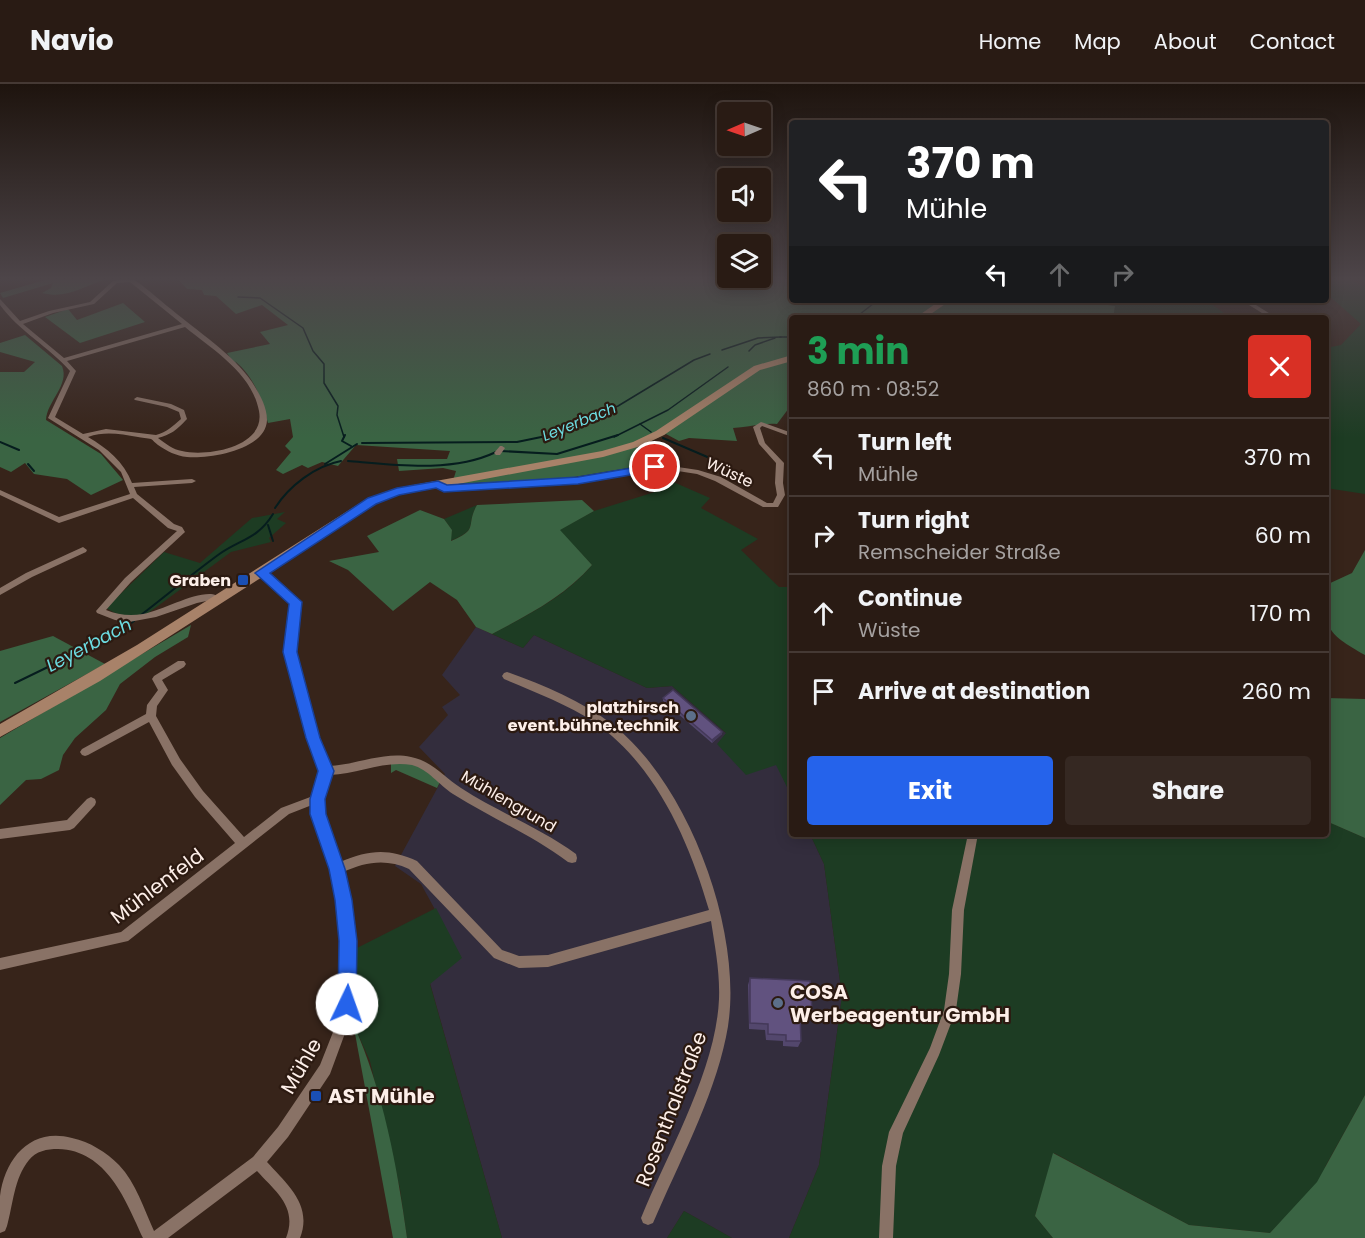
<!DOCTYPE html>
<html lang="en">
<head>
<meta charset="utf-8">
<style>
	body { margin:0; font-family:Poppins,sans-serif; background:#352822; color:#f1f3f6; height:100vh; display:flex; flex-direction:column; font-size:22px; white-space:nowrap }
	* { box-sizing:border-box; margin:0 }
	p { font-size:20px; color:#a5a1a0 }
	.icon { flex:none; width:33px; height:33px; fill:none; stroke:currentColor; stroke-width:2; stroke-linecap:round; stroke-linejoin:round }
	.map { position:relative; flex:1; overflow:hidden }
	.panel { position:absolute; left:789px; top:231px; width:540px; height:522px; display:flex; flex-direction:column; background:#291b14; border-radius:6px; box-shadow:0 3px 15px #0003,0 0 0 2px #453934 }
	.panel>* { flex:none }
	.guide { position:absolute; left:789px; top:36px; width:540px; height:183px; border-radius:6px; box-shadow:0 3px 15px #0003,0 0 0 2px #453934; background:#202124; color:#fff; overflow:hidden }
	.needle { width:39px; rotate:268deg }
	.fabs { position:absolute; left:717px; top:18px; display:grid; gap:12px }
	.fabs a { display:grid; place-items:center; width:54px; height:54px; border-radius:6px; background:#291b14; box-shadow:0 3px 15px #0003,0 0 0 2px #453934; font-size:30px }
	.pin { position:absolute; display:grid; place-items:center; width:51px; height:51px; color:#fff; margin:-26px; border:3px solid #fff; border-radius:50%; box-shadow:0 2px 6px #0007 }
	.me { position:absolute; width:66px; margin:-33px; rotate:3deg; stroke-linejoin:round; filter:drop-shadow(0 0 4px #0008) }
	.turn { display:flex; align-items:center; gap:21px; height:126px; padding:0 18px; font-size:27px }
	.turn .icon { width:78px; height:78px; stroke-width:2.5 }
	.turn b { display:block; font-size:42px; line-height:51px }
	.lanes { display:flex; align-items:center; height:57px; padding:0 18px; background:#0003; justify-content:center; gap:30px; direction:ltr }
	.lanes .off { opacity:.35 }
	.round { display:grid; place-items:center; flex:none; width:63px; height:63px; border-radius:6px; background:#352822 }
	.overview { display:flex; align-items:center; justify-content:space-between; height:102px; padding:0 18px }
	h1 { font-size:36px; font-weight:700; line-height:45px; color:#1e9e55 }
	.primary-button { display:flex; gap:12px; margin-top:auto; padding:12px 18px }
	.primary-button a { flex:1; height:69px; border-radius:6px; background:#2563eb; color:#fff; font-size:24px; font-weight:700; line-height:69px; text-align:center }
	.primary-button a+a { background:#352822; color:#f1f3f6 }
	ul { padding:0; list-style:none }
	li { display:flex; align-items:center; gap:18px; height:78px; padding:0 18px; border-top:2px solid #453934 }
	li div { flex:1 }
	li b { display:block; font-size:22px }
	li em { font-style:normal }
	header { display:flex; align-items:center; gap:36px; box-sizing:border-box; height:84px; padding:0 30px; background:#291b14; border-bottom:2px solid #453934 }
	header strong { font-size:28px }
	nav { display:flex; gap:33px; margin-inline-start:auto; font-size:21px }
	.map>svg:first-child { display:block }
	.commercial { fill:#332d3d }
	.green { fill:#1d3c23 }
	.forest { fill:#3a6443 }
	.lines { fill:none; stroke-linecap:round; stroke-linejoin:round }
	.stream-far1 { stroke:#061d1e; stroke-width:1.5 }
	.stream { stroke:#061d1e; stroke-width:2 }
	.minor { fill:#897266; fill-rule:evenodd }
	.secondary { fill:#a88269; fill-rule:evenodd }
	.wall { fill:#53476d }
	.shaded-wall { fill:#443959 }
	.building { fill:#61527f; stroke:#443959; stroke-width:1.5 }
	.route { fill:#2563eb; stroke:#184099; stroke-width:1.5 }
	.transit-dot { fill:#1a4fb4; stroke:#2c1a11; stroke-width:2 }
	.service-dot { fill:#5c6f8a; stroke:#2c1a11; stroke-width:2 }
	.labels { text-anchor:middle; stroke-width:4.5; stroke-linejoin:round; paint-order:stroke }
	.far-water-label { font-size:15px; font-style:italic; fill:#6cdce1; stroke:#2c1a11 }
	.street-label { font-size:16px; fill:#fdefe9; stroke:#2c1a11 }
	.poi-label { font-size:16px; font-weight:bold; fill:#fdefe9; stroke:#2c1a11; text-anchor:end }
	.water-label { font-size:18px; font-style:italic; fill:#6cdce1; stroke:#2c1a11 }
	.near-street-label { font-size:20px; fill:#fdefe9; stroke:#2c1a11 }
	.near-poi-label { font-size:20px; font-weight:bold; fill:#fdefe9; stroke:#2c1a11; text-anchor:start }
</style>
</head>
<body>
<header>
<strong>Navio</strong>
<nav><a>Home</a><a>Map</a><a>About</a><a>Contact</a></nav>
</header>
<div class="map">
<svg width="1365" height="1154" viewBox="0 0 1365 1154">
	<rect width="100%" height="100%" fill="#37241a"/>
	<path class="commercial" d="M 476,543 L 523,564 L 534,551 L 647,604 L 672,602 L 726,649 L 777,681 L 792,713 L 792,750 L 810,750 L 824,780 L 842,912 L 819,1081 L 789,1154 L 732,1154 L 684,1127 L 667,1154 L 502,1154 L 430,899 L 461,873 L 421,800 L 395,782 L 445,690 L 419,663 L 448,631 L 442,623 L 460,611 L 442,591 Z"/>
	<g class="green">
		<path d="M 1326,193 L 1343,193 L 1365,202 L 1365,410 L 1326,404 L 1326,264 L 1341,261 L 1361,240 L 1326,209 Z"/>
		<path d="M 1103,216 L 1212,216 L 1210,219 L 1231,234 L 1113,234 L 1115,222 L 1101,220 Z"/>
		<path d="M 671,397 L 710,414 L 701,424 L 758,455 L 741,466 L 779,503 L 792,503 L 792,713 L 776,681 L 746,691 L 717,660 L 726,649 L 672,602 L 647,604 L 534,551 L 523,564 L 492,550 C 528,531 565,513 592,481 L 559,446 L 594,427 L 658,407 Z"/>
		<path d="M 477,421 C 465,442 480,445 450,457 L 452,446 L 444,435 Z"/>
		<path d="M 285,428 L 277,435 L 286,439 L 269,454 L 271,458 L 231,468 L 143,533 C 130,535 117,531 106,524 L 164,468 L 200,479 L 252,434 Z"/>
		<path d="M 1326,737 L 1365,754 L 1365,1011 L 1325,1083 L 1343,1073 L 1270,1149 L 1189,1141 L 1054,1069 L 1035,1132 L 1053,1154 L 789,1154 L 819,1081 L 842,912 L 824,780 L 810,750 L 1326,750 Z"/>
		<path d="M 436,824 L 462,874 L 430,900 L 502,1154 L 407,1154 L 400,1105 L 370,977 L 353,939 L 357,864 Z"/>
		<path d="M 684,1127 L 732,1154 L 667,1154 Z"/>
	</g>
	<g class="forest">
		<path d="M 55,193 L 129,193 C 120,194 110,194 101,197 C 80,204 66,215 42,209 L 51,204 L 53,199 L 3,214 L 0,209 Z"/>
		<path d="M 176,193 L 792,193 L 792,216 L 1103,216 L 1101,220 L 1115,222 L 1113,234 L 792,234 L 792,320 L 777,340 C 762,339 749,343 733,344 L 737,357 L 689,354 L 679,357 L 666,350 L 637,363 L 646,381 L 562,395 L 452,400 L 456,387 L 443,384 L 399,387 L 397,375 L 447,375 L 450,367 L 356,361 L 338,382 L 322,378 L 308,384 L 302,381 L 283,390 L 276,386 L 291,368 L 285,362 L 293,353 L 290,335 L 268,339 C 261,314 255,294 235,277 L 255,310 L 227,269 L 270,260 L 260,248 L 288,241 L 262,221 L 236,230 L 216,212 L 204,211 L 202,206 L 187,205 Z"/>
		<path d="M 123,219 L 145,238 L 80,259 L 45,233 L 68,225 L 77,236 Z"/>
		<path d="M 25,251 L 62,282 C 70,301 47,317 46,336 L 101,370 L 123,396 L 91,411 L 67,395 L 34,390 L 25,379 L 11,388 L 0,383 L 0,288 L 24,288 L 35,278 L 0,268 L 0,259 Z"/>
		<path d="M 582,416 L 594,427 L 560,446 L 592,481 C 565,512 528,531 492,550 L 476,543 L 457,516 L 430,498 L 393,527 L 348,486 L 329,477 L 379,468 L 367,452 L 420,426 L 444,435 L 452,446 L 451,457 C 480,445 465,442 477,421 Z"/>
		<path d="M 1365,466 L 1365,571 C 1325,548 1326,547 1326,501 L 1352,489 Z"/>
		<path d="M 191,541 L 188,553 L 155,573 L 120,600 L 106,626 L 75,654 L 63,671 L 59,686 L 41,695 L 26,696 L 0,721 L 0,654 Z"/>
		<path d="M 53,552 L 105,580 L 0,638 L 0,567 Z"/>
		<path d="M 1326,614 L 1365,615 L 1365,754 L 1326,737 Z"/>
		<path d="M 407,679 L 421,683 L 441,696 L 437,704 L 396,686 L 391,689 L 391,680 Z"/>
		<path d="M 353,939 C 383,1006 397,1082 407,1154 L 393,1154 Z"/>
		<path d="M 1365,1011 L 1365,1154 L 1053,1154 L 1035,1132 L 1053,1069 L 1189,1141 L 1270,1149 L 1317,1098 Z"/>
	</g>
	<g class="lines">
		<g class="stream-far1">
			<path d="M 238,213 L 260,214 L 303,244 L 313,267 L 324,280 L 324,299 L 338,322 L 337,331 L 344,353"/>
			<path d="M 855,234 L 878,216"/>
			<path d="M 780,253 L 792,253"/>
			<path d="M 722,266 L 758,254 L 781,253"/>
			<path d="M 749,267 L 755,261 L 775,254"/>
			<path d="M 640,340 L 651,348"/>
			<path d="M 547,353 L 618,322 L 694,276 L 710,270"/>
			<path d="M 614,353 L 668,326 L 728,283"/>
		</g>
		<g class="stream">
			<path d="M 345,351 L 342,357 L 351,362"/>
			<path d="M 663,354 L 712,375"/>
			<path d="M 0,358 L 19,366"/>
			<path d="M 362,359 L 517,358 L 551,351"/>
			<path d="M 501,367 L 557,370 L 618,351"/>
			<path d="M 348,377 C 395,381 452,389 496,368"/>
			<path d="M 28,380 L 34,387"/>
			<path d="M 325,380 L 357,360"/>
			<path d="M 275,424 C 289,402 315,382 341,377"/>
			<path d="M 268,441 L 273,457"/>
			<path d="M 141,531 C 167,511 192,490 218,471 C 240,455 257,456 273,430"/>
			<path d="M 15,599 L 120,548 L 134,537"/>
		</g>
		<g class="minor">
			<path d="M 131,194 C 145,202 158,215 171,225 C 197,247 233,270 252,298 C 259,309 267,322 267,336 C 266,366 210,375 187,373 C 176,372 167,367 158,361 C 155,359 153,356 151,355 C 148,354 141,354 138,353 C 120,350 105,347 88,353 C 107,364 124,378 132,399 L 192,395 L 196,397 L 192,399 L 134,403 L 137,410 L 174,440 L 182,443 L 185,448 L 131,498 L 106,526 C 118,531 130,532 143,530 C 163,526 192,509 211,510 C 216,510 220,514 223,517 L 219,520 L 211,516 L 197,519 L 156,533 L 129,538 L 115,536 L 97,529 L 96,527 L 125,494 L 177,447 L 168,444 L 133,414 L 59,439 L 0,411 L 0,406 L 59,433 L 130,410 L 121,388 L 99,366 L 48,334 L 70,287 C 49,263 19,247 0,221 L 0,215 L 20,237 L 49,227 L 90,218 L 113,197 ZM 130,198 L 182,240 L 64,274 L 23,240 L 53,229 L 94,220 L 117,199 ZM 185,243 C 213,266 252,289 259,327 C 266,363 207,373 182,367 C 173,366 165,359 158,354 C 170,351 177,346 186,336 L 187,335 L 184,326 L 171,320 L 137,313 L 134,315 L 135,316 L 167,323 L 179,328 L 181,335 C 173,342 167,348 156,351 L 106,345 L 83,350 L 55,333 L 76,287 L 67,277 Z"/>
			<path d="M 1241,216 L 1248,216 L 1277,234 L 1270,234 Z"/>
			<path d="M 761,338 L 792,349 L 792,353 L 762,342 L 760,344 L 765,359 L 784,379 L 783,399 L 785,411 L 778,423 L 763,423 L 715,397 L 697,390 L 671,386 L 643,386 L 578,398 L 444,406 L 434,400 L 438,398 L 445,402 L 578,394 L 643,382 L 671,382 L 698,386 L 721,393 L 767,419 L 773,419 L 777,411 L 775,399 L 776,379 L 759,360 L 753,343 Z"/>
			<path d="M 500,362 L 502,362 L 505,364 L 500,371 L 496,371 L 494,369 Z"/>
			<path d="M 83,463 L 87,466 L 86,468 L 32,493 L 0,511 L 0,504 L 26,489 Z"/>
			<path d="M 262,485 L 265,486 L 300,518 L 294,568 L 318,654 L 329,682 C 356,681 384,667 411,673 C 432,677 444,693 461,704 C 498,728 540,744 576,770 L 577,774 L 576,778 L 572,779 L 568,778 C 532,751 491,734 453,710 C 439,701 428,685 412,681 C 385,676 357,690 330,691 L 322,715 L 323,730 L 340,778 C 369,766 388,764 417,777 L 502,866 L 519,872 L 548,871 L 709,826 C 689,757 656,681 594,638 C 567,620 534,608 504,595 L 502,592 L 504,589 L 507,588 C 543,601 582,617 613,641 C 691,702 747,857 726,953 C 713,1016 678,1080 653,1139 L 648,1141 L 643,1139 L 641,1134 C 668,1068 716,986 719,915 C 720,888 715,863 711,837 L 548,883 L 519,884 L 494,874 L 409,785 C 386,774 365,778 343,788 L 349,816 L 355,906 L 351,933 L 330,990 L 288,1053 L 267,1078 C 287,1100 313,1121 300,1154 L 286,1154 C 298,1123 276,1108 257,1087 L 168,1154 L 143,1154 C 126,1117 107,1066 58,1065 C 47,1065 36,1067 29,1076 C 14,1094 13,1121 7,1142 L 5,1147 L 0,1149 C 0,1137 0,1124 0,1112 C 5,1074 31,1043 72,1054 C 90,1058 106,1068 119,1081 C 136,1099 144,1125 154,1147 L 253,1073 L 278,1043 L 320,981 L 339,933 L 343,906 L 337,816 L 332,785 L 313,730 L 312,721 L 289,730 L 128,857 L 0,886 L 0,874 L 121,848 L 235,759 L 195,713 L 172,681 L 149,638 L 88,671 L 85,672 L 82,671 L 80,668 L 82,665 L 146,630 L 147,621 L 158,606 L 152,595 L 154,592 L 178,577 L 184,577 L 186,580 L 184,583 L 162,596 L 168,606 L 157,622 L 156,632 L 180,675 L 203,707 L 244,753 L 281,724 L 313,712 L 321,687 L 308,654 L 286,568 L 292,519 L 259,490 L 258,488 L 259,486 Z"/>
			<path d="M 91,713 L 95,715 L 96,718 L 95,721 L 74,744 L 70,746 L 0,755 L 0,745 L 67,736 L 87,715 Z"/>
			<path d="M 968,750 L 978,750 L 964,826 L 961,890 L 956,926 L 939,971 L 903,1049 L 896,1082 L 893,1154 L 879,1154 L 882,1082 L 889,1048 L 930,964 L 944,926 L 949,890 L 952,826 Z"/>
		</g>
		<g class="secondary">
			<path d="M 941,216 L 951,216 L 925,234 L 915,234 Z"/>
			<path d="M 792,271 L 792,277 L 760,286 L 664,351 L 641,362 L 603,373 L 399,411 L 376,420 L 100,597 L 0,653 L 0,640 L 137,561 L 368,414 L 397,404 L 602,367 L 633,358 L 656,347 L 754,282 Z"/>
		</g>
	</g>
	<g class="wall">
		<path d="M 663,614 L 722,648 L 722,650 L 712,659 L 663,617 Z"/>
		<path d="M 750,894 L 808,934 L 800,937 L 801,957 L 798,963 L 783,962 L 783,957 L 766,956 L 765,946 L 749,945 L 748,901 Z"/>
	</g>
	<g class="shaded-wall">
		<path d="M 722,648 L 722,650 L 712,659 L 712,656 Z"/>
		<path d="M 812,927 L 808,934 L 796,939 L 800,932 Z"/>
	</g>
	<g class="building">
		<path d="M 673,606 L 722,648 L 712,656 L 663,614 Z"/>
		<path d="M 750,894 L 810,897 L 812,927 L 800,932 L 801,957 L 786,957 L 786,951 L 768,950 L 768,940 L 750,939 Z"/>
	</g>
	<linearGradient id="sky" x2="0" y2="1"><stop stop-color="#1e140e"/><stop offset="0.55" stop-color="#4d4549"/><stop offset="1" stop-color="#4d4549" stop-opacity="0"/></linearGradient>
	<rect width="1365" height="354" fill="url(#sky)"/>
	<path class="route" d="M 655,380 L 659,381 L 659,386 L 578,400 L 444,408 L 436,404 L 399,411 L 376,420 L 270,489 L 302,518 L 297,568 L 320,654 L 334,687 L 325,715 L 326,730 L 345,785 L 352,816 L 357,857 L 356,920 L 353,926 L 347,929 L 340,926 L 338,920 L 339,857 L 335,816 L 329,785 L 310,730 L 310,715 L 318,687 L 306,654 L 283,568 L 289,520 L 255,489 L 368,414 L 397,404 L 438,397 L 447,401 L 578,393 Z"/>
	<g class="transit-dot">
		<rect x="237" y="490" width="12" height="12" rx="3"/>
		<rect x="310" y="1006" width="12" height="12" rx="3"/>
	</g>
	<g class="service-dot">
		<circle cx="691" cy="632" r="6"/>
		<circle cx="778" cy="919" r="6"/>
	</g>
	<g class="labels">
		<g class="far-water-label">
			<text transform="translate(579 338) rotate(-22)" y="5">Leyerbach</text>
		</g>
		<g class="street-label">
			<text transform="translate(730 388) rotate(25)" y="6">Wüste</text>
			<text transform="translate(509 717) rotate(30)" y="6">Mühlengrund</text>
		</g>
		<g class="poi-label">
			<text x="231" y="502">Graben</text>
			<text x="679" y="629">platzhirsch<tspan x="679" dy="18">event.bühne.technik</tspan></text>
		</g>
		<g class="water-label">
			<text transform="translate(89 561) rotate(-28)" y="6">Leyerbach</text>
		</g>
		<g class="near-street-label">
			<text transform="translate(157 802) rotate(-37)" y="7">Mühlenfeld</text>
			<text transform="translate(301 982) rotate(-60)" y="7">Mühle</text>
			<text transform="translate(671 1025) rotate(-69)" y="7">Rosenthalstraße</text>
		</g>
		<g class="near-poi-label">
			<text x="790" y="915">COSA<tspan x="790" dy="23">Werbeagentur GmbH</tspan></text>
			<text x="328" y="1019">AST Mühle</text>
		</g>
	</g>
</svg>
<div class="fabs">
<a><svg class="needle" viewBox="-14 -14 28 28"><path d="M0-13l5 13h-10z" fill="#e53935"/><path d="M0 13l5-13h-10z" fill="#a5a1a0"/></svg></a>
<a><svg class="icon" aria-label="sound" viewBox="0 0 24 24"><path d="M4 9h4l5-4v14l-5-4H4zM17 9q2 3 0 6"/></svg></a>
<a><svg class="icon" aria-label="layers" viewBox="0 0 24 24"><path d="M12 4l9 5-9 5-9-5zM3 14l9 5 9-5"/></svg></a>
</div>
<div class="pin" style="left:655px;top:383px;background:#d93025"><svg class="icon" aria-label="arrive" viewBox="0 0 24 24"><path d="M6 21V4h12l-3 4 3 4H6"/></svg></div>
<svg class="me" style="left:347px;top:920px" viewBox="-20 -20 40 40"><circle r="19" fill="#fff"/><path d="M0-13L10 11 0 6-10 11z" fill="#2563eb"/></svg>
<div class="guide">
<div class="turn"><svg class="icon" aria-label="left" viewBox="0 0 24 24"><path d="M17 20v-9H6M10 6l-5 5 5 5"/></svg><div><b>370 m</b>Mühle</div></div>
<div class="lanes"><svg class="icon" aria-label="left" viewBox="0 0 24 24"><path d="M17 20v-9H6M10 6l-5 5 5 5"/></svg><svg class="icon off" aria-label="ahead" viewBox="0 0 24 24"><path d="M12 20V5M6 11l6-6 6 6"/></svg><svg class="icon off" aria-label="right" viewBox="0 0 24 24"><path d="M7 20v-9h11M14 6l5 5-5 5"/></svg></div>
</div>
<section class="panel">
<div class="overview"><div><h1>3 min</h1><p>860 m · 08:52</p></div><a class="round" style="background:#d93025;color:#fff"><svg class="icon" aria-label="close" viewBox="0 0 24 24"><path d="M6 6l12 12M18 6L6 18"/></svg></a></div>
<ul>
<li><svg class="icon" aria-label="left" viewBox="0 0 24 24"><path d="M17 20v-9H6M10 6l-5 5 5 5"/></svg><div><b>Turn left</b><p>Mühle</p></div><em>370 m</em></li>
<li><svg class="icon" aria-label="right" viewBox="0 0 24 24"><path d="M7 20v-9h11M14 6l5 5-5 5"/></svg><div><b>Turn right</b><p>Remscheider Straße</p></div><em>60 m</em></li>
<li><svg class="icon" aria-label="ahead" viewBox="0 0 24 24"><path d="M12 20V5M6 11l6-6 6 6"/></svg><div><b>Continue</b><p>Wüste</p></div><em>170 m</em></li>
<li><svg class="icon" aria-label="arrive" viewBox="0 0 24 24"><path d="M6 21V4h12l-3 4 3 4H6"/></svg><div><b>Arrive at destination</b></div><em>260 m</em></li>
</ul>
<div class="primary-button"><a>Exit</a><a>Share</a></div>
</section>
</div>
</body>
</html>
